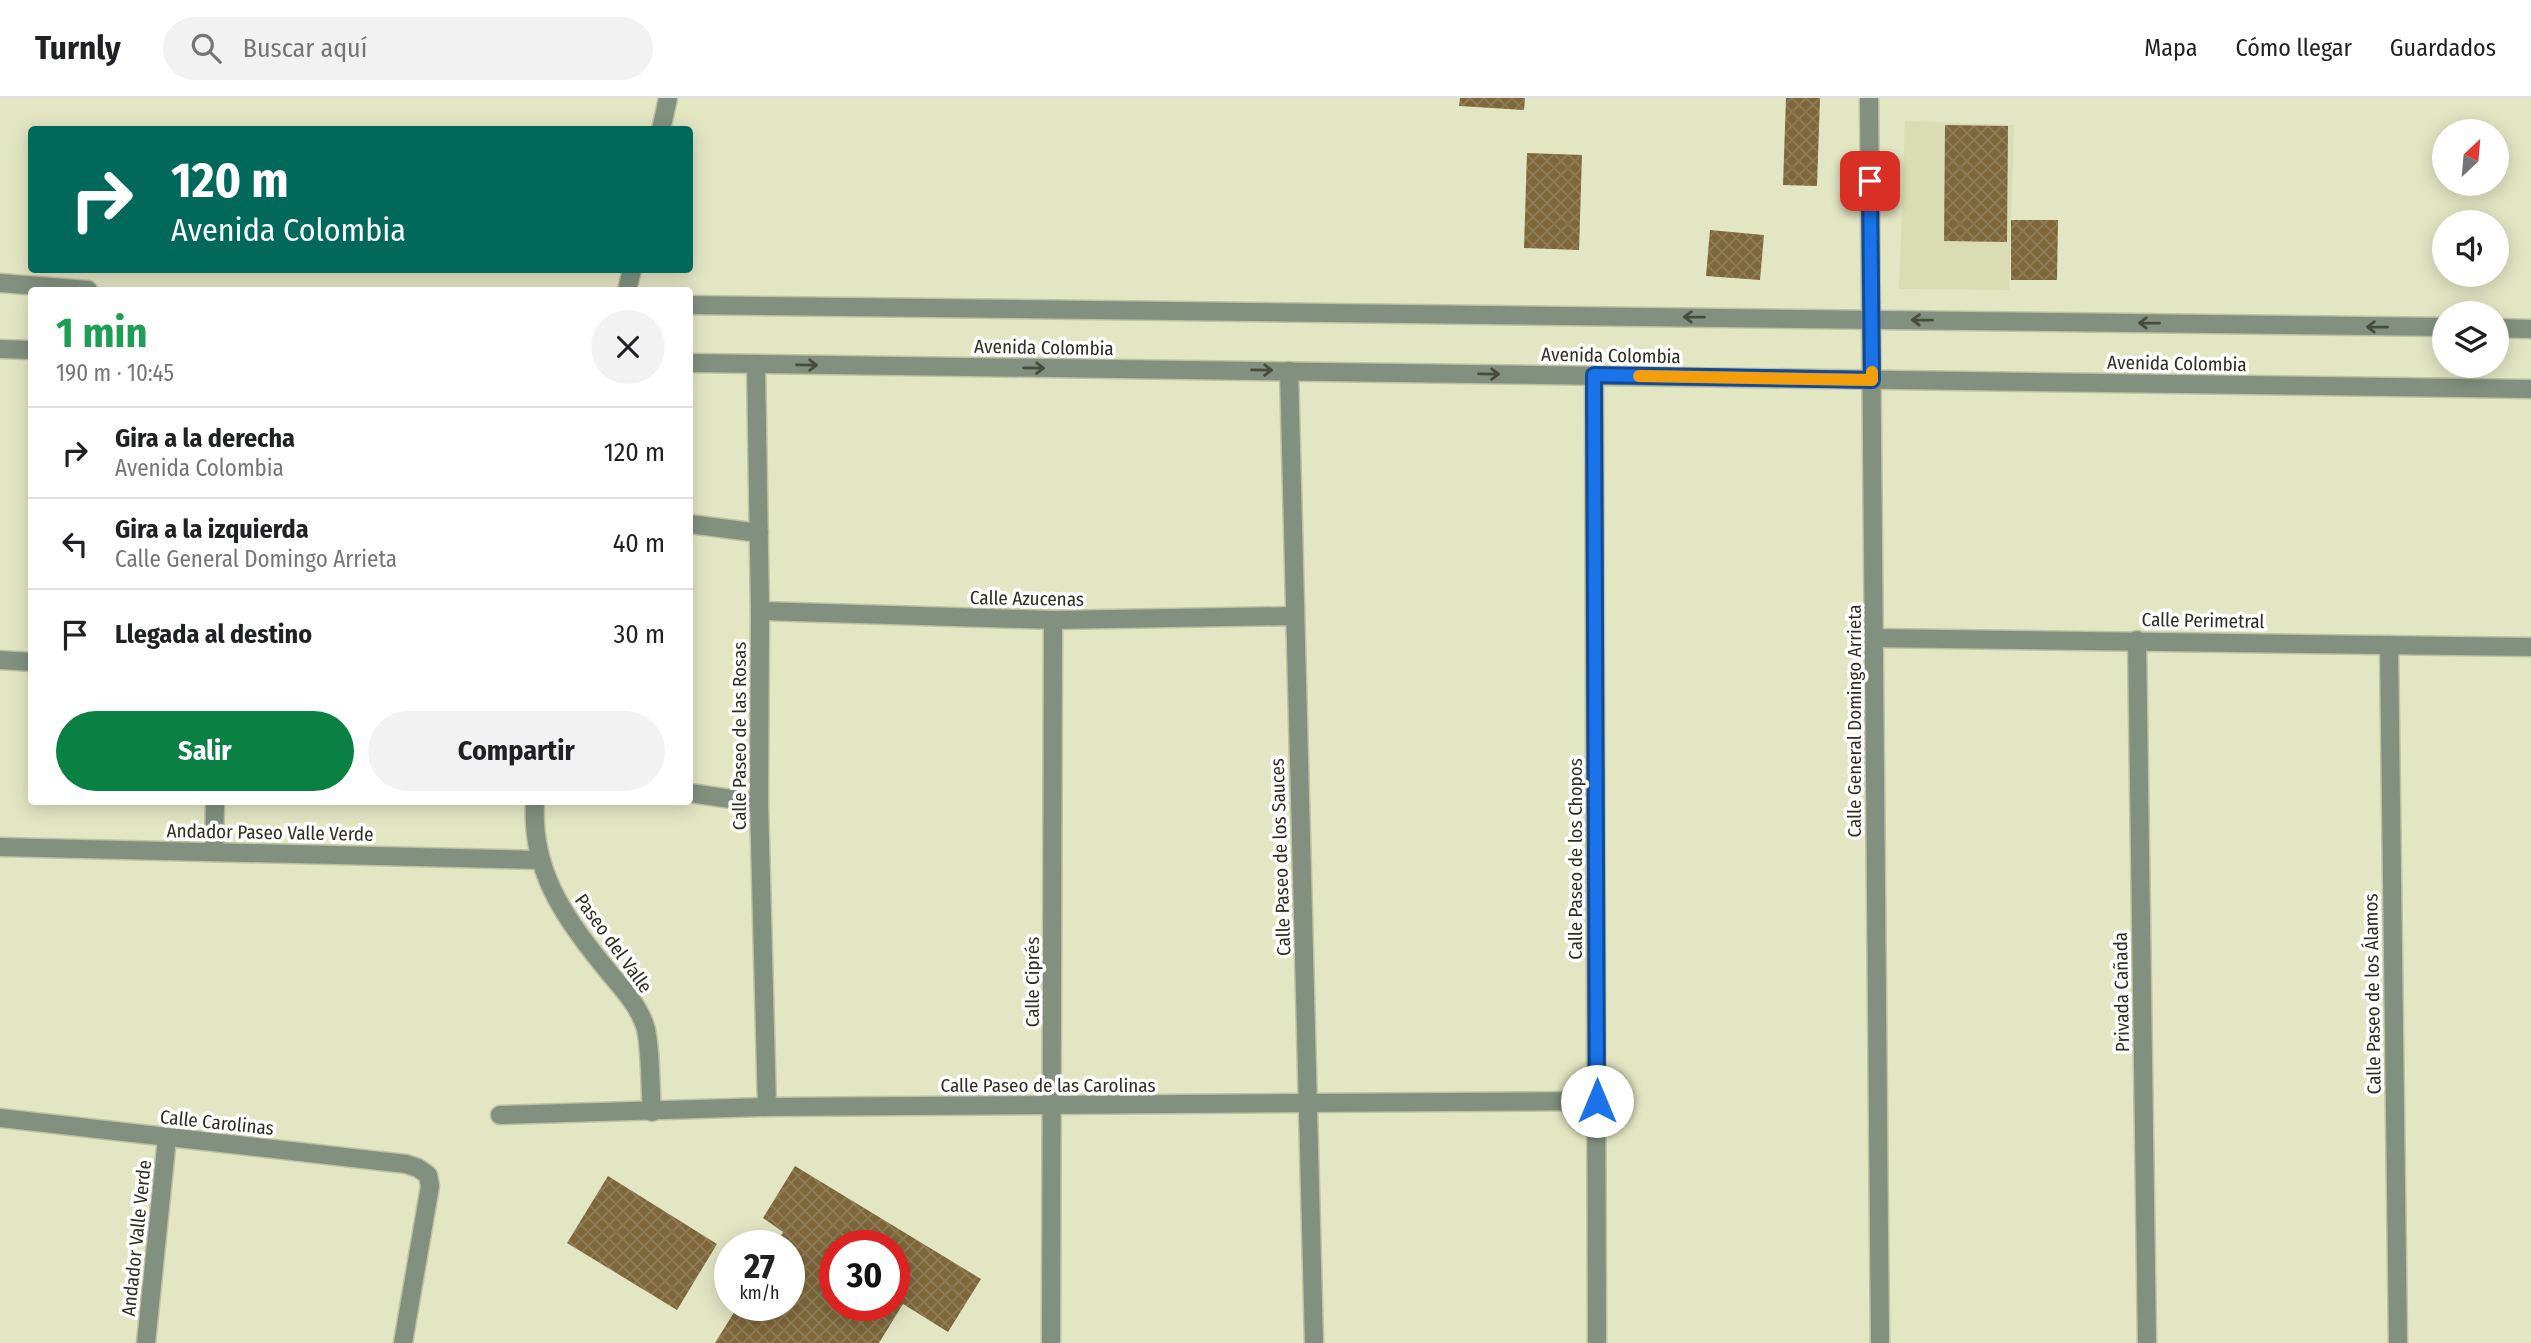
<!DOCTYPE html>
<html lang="es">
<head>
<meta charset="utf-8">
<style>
	body { margin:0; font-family:"Fira Sans Condensed",sans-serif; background:#f2f2f2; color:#202124; height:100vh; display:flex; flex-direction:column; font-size:26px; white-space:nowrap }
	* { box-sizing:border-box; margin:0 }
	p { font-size:23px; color:#757577 }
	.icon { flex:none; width:38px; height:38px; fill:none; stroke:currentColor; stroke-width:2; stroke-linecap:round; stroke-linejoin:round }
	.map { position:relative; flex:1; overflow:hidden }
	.sheet { position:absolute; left:28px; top:189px; width:665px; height:518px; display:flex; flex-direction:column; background:#fff; border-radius:7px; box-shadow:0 4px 18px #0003 }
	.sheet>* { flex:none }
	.guide { position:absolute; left:28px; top:28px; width:665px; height:147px; border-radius:7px; box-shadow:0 4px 18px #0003; background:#00695c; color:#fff; overflow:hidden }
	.needle { width:46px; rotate:26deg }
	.controls { position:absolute; left:2432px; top:21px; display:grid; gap:14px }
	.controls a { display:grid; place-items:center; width:77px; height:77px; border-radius:50%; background:#fff; box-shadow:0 4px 18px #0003; font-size:35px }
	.speed { position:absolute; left:714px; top:1132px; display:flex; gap:14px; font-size:35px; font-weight:700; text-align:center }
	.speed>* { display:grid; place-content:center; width:91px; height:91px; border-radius:50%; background:#fff; box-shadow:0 4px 18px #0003; line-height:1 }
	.speed small { font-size:18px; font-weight:400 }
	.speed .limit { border:10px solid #d22; background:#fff; color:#111 }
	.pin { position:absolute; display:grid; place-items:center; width:60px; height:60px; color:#fff; margin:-30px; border-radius:14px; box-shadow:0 4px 10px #0006 }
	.me { position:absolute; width:77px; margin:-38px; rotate:0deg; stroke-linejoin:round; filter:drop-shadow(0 0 5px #0008) }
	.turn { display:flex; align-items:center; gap:24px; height:147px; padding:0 28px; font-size:32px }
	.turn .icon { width:91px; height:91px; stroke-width:2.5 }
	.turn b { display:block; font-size:49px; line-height:60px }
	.round { display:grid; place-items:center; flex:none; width:74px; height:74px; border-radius:37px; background:#f2f2f2 }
	.headline { display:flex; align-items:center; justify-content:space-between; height:119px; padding:0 28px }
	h1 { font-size:42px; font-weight:700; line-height:52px; color:#1e9e55 }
	.primary-button { display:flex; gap:14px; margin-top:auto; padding:14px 28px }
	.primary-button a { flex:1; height:80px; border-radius:42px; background:#0b8043; color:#fff; font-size:28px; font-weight:700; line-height:80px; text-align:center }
	.primary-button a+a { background:#f2f2f2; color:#202124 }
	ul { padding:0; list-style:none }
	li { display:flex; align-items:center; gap:21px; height:91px; padding:0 28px; border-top:2px solid #e0e0e0 }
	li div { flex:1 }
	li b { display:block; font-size:26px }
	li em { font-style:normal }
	header { display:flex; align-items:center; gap:42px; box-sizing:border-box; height:98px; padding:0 35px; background:#fff; border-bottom:2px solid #e0e0e0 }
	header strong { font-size:33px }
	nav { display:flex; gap:38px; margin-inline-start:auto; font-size:24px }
	.search { width:490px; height:63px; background:#f2f2f2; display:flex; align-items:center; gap:18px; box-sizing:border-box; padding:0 24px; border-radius:38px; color:#757577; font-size:26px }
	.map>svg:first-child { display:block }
	.built { fill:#daddb3 }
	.building { fill:url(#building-cross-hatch); fill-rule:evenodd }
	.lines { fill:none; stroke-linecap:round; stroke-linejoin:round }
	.minor-casing { stroke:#bfc1a3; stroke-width:21 }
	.minor { stroke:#82917f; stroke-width:18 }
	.oneway { stroke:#474c3d }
	.route-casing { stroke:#114b97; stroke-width:18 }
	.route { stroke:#1a73e8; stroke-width:12 }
	.slow { stroke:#f59e0b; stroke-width:12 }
	.labels { text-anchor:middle; stroke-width:7; stroke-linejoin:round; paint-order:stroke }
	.street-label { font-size:19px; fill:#2e2f21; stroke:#fff }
</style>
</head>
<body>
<header>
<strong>Turnly</strong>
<div class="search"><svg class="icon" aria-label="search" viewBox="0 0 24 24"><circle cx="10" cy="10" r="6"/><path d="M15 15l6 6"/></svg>Buscar aquí</div>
<nav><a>Mapa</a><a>Cómo llegar</a><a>Guardados</a></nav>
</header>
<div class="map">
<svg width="2531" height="1245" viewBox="0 0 2531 1245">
	<defs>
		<pattern id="building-cross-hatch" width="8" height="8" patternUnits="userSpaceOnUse" patternTransform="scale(1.75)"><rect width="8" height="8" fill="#7f673a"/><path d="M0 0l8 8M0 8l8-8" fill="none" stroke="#8f7e5a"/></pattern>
	</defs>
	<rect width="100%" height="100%" fill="#e3e6c3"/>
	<path class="built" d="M 1905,23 L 2014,27 L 2009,192 L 1899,191 Z"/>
	<g class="building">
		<path d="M 1460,0 L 1525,0 L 1524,12 L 1459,8 Z"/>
		<path d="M 1786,0 L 1820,0 L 1817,88 L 1783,87 Z"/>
		<path d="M 1945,27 L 2008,28 L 2007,144 L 1944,143 Z"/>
		<path d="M 1527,55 L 1582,57 L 1579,152 L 1524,150 Z"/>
		<path d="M 2011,122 L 2058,122 L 2057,182 L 2011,182 Z"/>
		<path d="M 1710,132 L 1764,137 L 1760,182 L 1706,178 Z"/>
		<path d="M 795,1068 L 981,1181 L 948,1234 L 903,1206 L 879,1245 L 715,1245 L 738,1208 L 789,1208 L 789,1148 L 775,1148 L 783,1134 L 763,1120 ZM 835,1148 L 894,1148 L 894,1208 L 835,1208 Z"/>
		<path d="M 608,1078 L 717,1146 L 677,1212 L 567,1145 Z"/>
	</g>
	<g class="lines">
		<g class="minor-casing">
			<g id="minor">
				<path d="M 1869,0 L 1880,1245"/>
				<path d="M 661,32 L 668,0"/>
				<path d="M 0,185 L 88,192"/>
				<path d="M 627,192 L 632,172"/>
				<path d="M 690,207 L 2445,229"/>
				<path d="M 2497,230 L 2531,231"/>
				<path d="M 0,251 L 32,252"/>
				<path d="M 690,265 L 2531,291"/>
				<path d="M 756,267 L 760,513 L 759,705 L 767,1009"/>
				<path d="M 1289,273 L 1314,1245"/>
				<path d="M 1594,277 L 1597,1245"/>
				<path d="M 690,426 L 759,435"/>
				<path d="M 760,513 L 1053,522 L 1294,518"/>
				<path d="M 1874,540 L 2531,549"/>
				<path d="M 2137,542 L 2147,1245"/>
				<path d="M 2389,547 L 2398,1245"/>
				<path d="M 0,562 L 32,564"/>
				<path d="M 690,695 L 759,705"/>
				<path d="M 535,704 C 531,770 562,817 603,867 C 618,886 637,904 645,928 C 651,946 650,992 652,1014"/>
				<path d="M 0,749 L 540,762"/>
				<path d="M 214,754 L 215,704"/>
				<path d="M 500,1017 L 767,1009 L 1596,1003"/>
				<path d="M 0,1020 L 406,1066 L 418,1070 L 428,1077 L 430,1088 L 403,1245"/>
				<path d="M 146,1245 L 167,1040"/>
				<path d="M 1051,1245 L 1053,522"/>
			</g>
		</g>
		<use href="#minor" class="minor"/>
	</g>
	<defs><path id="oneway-shaft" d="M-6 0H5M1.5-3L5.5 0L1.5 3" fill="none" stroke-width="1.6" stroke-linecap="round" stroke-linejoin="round" transform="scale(1.75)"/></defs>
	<g class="oneway">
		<use href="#oneway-shaft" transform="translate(1694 219) rotate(-179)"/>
		<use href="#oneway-shaft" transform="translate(1922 222) rotate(-179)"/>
		<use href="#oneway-shaft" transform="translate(2149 225) rotate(-179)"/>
		<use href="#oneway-shaft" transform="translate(2377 229) rotate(-179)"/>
		<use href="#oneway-shaft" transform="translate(807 267) rotate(1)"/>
		<use href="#oneway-shaft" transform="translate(1034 270) rotate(1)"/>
		<use href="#oneway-shaft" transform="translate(1262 272) rotate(1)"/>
		<use href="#oneway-shaft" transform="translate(1489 276) rotate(1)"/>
	</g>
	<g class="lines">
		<g class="route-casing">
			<path id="route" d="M 1597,1003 L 1594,277 L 1872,282 L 1870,83"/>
		</g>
		<use href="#route" class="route"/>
		<path class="slow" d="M 1639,278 L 1872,282 L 1872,274"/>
	</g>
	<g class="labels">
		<g class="street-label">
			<text transform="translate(1044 249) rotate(1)" y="7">Avenida Colombia</text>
			<text transform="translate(1611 257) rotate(1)" y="7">Avenida Colombia</text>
			<text transform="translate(2177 265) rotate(1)" y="7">Avenida Colombia</text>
			<text transform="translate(1027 500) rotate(1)" y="7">Calle Azucenas</text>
			<text transform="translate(2203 522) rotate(1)" y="7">Calle Perimetral</text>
			<text transform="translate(1854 623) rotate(-90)" y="7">Calle General Domingo Arrieta</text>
			<text transform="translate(739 638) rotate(-90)" y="7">Calle Paseo de las Rosas</text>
			<text transform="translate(270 734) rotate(1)" y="7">Andador Paseo Valle Verde</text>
			<text transform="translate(1280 759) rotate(-92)" y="7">Calle Paseo de los Sauces</text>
			<text transform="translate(1575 761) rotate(-90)" y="7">Calle Paseo de los Chopos</text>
			<text transform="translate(614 845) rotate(54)" y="7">Paseo del Valle</text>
			<text transform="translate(1032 884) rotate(-90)" y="7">Calle Ciprés</text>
			<text transform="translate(2121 894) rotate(-91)" y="7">Privada Cañada</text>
			<text transform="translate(2372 896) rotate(-91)" y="7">Calle Paseo de los Álamos</text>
			<text x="1048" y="994">Calle Paseo de las Carolinas</text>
			<text transform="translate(217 1024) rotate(6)" y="7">Calle Carolinas</text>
			<text transform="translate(136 1140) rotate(-84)" y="7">Andador Valle Verde</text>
		</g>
	</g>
</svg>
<div class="controls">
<a><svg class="needle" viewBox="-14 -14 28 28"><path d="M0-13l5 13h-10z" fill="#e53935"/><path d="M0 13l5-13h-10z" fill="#757577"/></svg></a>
<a><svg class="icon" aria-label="sound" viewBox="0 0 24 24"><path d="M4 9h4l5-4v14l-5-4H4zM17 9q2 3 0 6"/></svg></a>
<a><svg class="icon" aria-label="layers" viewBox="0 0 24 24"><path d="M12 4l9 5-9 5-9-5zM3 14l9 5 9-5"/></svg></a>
</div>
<div class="speed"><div>27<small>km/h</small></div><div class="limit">30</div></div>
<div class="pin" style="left:1870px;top:83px;background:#d93025"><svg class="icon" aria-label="arrive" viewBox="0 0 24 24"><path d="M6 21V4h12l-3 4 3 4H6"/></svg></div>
<svg class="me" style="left:1597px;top:1003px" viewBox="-20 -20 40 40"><circle r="19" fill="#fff"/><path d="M0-13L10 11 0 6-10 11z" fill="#1a73e8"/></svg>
<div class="guide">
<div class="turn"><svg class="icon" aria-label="right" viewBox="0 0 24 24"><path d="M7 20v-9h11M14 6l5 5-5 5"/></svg><div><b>120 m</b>Avenida Colombia</div></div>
</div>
<section class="sheet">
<div class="headline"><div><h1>1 min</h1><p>190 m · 10:45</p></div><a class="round"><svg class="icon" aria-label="close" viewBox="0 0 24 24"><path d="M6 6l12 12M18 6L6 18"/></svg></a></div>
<ul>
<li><svg class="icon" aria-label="right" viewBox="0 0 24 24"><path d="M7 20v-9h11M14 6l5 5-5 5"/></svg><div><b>Gira a la derecha</b><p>Avenida Colombia</p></div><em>120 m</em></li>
<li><svg class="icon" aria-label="left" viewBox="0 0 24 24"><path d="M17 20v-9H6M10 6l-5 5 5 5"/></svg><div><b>Gira a la izquierda</b><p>Calle General Domingo Arrieta</p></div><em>40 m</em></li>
<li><svg class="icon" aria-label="arrive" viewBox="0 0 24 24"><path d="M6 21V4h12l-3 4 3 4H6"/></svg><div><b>Llegada al destino</b></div><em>30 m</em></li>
</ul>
<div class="primary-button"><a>Salir</a><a>Compartir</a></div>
</section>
</div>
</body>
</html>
